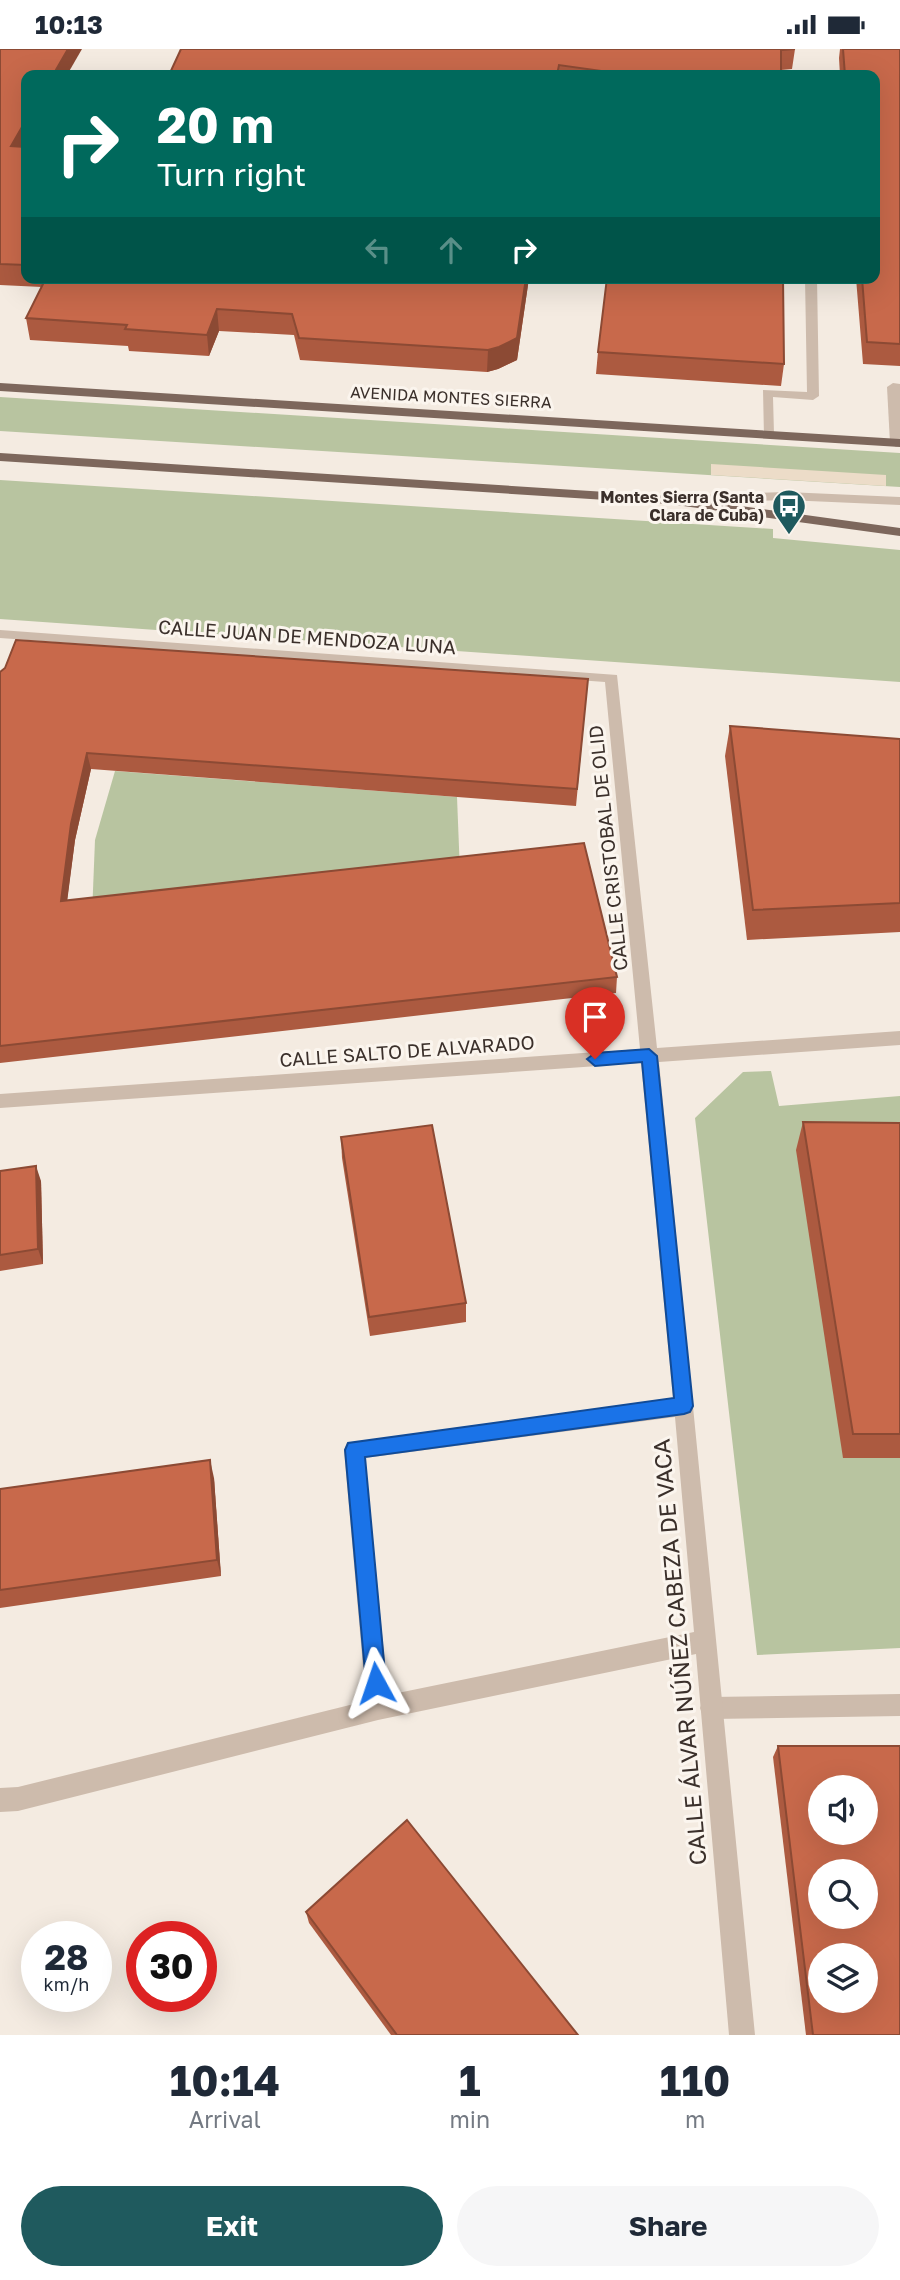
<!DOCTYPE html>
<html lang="en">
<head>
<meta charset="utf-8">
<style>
	body { margin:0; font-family:"Golos Text",sans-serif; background:#f6f6f7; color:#1f2937; height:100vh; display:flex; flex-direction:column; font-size:26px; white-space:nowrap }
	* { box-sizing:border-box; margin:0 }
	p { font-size:23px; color:#747a83 }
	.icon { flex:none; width:38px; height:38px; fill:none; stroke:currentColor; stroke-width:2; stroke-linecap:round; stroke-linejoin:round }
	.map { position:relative; height:1986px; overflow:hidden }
	.drawer { display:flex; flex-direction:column; background:#fff; flex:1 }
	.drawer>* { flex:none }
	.top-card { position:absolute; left:21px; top:21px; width:859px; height:214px; border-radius:14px; box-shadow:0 7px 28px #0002; background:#00695c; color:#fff; overflow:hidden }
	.buttons { position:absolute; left:808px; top:1726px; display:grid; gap:14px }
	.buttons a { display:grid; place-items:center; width:70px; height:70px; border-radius:50%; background:#fff; box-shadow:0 7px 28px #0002; font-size:35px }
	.speed { position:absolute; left:21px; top:1872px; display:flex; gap:14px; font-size:35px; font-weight:700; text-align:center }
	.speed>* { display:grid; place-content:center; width:91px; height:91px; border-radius:50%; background:#fff; box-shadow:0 7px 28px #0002; line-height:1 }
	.speed small { font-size:18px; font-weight:400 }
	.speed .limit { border:10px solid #d22; background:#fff; color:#111 }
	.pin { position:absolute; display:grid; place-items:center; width:60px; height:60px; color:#fff; margin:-72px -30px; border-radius:50% 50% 50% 0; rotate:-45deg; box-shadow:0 0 7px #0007 }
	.pin .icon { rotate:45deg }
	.me { position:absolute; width:77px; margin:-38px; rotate:355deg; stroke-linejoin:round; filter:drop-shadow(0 0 5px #0008) }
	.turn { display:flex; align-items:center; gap:24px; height:147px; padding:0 21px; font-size:32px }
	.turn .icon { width:91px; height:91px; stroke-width:2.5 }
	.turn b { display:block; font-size:49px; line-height:60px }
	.lanes { display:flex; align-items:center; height:66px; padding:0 21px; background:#0003; justify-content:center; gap:35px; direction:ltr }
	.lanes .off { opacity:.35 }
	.eta { display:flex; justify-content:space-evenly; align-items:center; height:119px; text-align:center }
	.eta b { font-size:42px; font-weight:700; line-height:49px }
	.cta { display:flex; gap:14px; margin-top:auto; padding:14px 21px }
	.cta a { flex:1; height:80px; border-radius:42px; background:#1f5a5e; color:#fff; font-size:28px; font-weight:700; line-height:80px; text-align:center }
	.cta a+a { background:#f6f6f7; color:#1f2937 }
	.status { display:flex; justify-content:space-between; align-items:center; height:49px; padding:0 35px; background:#fff; direction:ltr }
	.status svg { height:19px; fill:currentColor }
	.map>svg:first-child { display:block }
	.green { fill:#b8c4a0 }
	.plaza { fill:#ecdcc8 }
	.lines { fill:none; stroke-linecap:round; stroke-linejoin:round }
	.service { fill:#cdbbac; fill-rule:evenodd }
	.minor { fill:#cdbbac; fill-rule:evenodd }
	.primary { fill:#7d675c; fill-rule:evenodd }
	.wall { fill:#ac5a40 }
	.shaded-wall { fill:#8c4a34 }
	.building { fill:#c8694b; stroke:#8c4a34; stroke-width:2; fill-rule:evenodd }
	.route { fill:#1a73e8; stroke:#114b97; stroke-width:2 }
	.labels { text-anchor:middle; stroke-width:6; stroke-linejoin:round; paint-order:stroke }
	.far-street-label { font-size:16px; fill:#3b302b; stroke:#fbf5ee }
	.far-poi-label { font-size:16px; font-weight:bold; fill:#3b302b; stroke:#fbf5ee; text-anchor:end }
	.street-label { font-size:19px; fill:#3b302b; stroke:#fbf5ee }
	.near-street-label { font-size:23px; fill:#3b302b; stroke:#fbf5ee }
</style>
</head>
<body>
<div class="status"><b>10:13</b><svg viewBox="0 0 49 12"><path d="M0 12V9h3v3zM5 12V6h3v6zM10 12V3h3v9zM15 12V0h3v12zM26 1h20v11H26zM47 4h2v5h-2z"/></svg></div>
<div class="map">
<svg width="900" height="1986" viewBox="0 0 900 1986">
	<rect width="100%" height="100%" fill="#f4ebe1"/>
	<g class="green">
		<path d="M 0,348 L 900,404 L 900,438 L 0,382 Z"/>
		<path d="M 0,431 L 773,480 L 773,489 L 900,501 L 900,633 L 0,570 Z"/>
		<path d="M 115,722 L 457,748 L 460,824 L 92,866 L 95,791 Z"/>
		<path d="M 771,1022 L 779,1057 L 900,1047 L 900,1599 L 757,1606 L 695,1069 L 743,1023 Z"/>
	</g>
	<path class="plaza" d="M 711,415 L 886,426 L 886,437 L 711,426 Z"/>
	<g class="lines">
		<g class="service">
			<path d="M 805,229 L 817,229 L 819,347 L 813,351 L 773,348 L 774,385 L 768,389 L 764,388 L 763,341 L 807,343 Z"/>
			<path d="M 893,334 L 900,335 L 900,397 L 896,398 L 890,394 L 887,338 Z"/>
			<path d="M 786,443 L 900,448 L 900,456 L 786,451 L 673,455 L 666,451 L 673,447 Z"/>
			<path d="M 900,1645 L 900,1667 L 711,1670 L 703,1667 L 700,1659 L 703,1651 L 711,1648 Z"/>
		</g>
		<path class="minor" d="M 0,581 L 617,626 L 657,999 L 900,982 L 900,996 L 659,1013 L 755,1986 L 729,1986 L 696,1605 L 378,1671 L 18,1762 L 0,1763 L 0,1739 L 18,1738 L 366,1652 L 344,1401 L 347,1394 L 673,1349 L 641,1014 L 0,1059 L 0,1045 L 640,1000 L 605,633 L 0,589 ZM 675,1368 L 694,1583 L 388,1646 L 365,1409 Z"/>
		<g class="primary">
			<path d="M 0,334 L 900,390 L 900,398 L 0,342 Z"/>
			<path d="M 0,404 L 669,447 L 900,479 L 900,487 L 669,455 L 0,412 Z"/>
		</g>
	</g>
	<g class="wall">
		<path d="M 0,0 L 26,26 L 26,229 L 529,229 L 517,311 L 498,320 L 487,323 L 300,311 L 294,286 L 219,282 L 209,307 L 129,302 L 128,297 L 30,291 L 26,269 L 42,238 L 0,236 Z"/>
		<path d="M 795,0 L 792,20 L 781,21 L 781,26 L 169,26 Z"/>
		<path d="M 840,0 L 900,0 L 900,317 L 863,315 L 856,229 L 875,229 L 875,26 L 840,26 L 839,9 Z"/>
		<path d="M 598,303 L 784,315 L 781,337 L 596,325 Z"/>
		<path d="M 0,623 L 588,630 L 576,757 L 91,720 L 75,791 L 67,851 L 617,928 L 616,944 L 0,1014 Z"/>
		<path d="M 730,677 L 900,690 L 900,883 L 747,891 L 725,707 Z"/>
		<path d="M 803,1073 L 900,1074 L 900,1409 L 843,1409 L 796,1101 Z"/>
		<path d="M 341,1088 L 466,1254 L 466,1273 L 370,1287 L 342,1109 Z"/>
		<path d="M 0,1122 L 41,1132 L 43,1215 L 0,1222 Z"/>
		<path d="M 214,1429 L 221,1527 L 0,1559 L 0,1440 Z"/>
		<path d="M 778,1697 L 900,1986 L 806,1986 L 773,1708 Z"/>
		<path d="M 306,1863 L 578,1986 L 391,1986 L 309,1874 Z"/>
	</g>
	<g class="shaded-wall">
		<path d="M 68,0 L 82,0 L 67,26 L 53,26 Z"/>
		<path d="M 26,71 L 26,98 L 11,97 Z"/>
		<path d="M 526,229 L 529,229 L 517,311 L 498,320 L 487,323 L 488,301 Z"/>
		<path d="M 217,260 L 219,282 L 209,307 L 207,286 Z"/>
		<path d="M 87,704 L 91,720 L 75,791 L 65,869 L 61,852 L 71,775 Z"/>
		<path d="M 36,1117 L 41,1132 L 43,1215 L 38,1200 Z"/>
		<path d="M 210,1411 L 214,1429 L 221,1527 L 217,1511 Z"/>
	</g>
	<g class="building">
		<path d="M 0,0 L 68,0 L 53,26 L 26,26 L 26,71 L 11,97 L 26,98 L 26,216 L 0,215 Z"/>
		<path d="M 181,0 L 795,0 L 781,1 L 781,26 L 630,26 L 559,16 L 557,26 L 169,26 Z"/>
		<path d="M 843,0 L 900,0 L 900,295 L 867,293 L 862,229 L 875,229 L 875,26 L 845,26 Z"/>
		<path d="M 46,229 L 526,229 L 517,289 L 499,298 L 488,301 L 299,289 L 292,265 L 217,260 L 207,286 L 125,280 L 127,276 L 26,269 Z"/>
		<path d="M 607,229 L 783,229 L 784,315 L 598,303 Z"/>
		<path d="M 16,591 L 588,630 L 577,740 L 87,704 L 71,775 L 61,852 L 584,794 L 617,928 L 0,997 L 0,623 L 5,619 Z"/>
		<path d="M 730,677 L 900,690 L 900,854 L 753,861 Z"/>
		<path d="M 803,1073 L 900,1074 L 900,1385 L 853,1385 Z"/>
		<path d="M 432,1076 L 466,1254 L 369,1268 L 341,1088 Z"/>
		<path d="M 36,1117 L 38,1200 L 0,1206 L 0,1122 Z"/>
		<path d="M 210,1411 L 217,1511 L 0,1541 L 0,1440 Z"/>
		<path d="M 778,1697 L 900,1697 L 900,1986 L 813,1986 ZM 821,1738 L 866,1738 L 866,1783 L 821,1783 ZM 821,1822 L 866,1822 L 866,1867 L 821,1867 ZM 821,1906 L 866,1906 L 866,1951 L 821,1951 Z"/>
		<path d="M 407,1771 L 578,1986 L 397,1986 L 306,1863 Z"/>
	</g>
	<path class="route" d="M 649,1000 L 657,1007 L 693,1357 L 690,1363 L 684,1365 L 365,1408 L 386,1634 L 383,1641 L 376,1644 L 369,1641 L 366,1634 L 345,1401 L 348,1394 L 674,1349 L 642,1013 L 595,1017 L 587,1010 L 595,1004 Z"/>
	<defs>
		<g id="bus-pin" transform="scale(1.75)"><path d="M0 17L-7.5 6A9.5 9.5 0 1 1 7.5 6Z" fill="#1f5a5e" stroke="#fbf5ee"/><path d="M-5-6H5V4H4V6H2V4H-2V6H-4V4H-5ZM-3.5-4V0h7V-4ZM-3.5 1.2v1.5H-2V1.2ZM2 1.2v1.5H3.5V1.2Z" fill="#fff"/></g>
	</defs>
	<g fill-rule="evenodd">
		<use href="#bus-pin" x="789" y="457"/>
	</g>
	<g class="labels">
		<g class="far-street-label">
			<text transform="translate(451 348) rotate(3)" y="6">AVENIDA MONTES SIERRA</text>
		</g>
		<g class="far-poi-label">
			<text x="764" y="454">Montes Sierra (Santa<tspan x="764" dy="18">Clara de Cuba)</tspan></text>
		</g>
		<g class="street-label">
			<text transform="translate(307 588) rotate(4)" y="7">CALLE JUAN DE MENDOZA LUNA</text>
			<text transform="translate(608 799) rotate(-96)" y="7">CALLE CRISTOBAL DE OLID</text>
			<text transform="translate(407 1002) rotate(-4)" y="7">CALLE SALTO DE ALVARADO</text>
		</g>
		<g class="near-street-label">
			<text transform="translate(680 1603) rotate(-95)" y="8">CALLE ÁLVAR NÚÑEZ CABEZA DE VACA</text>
		</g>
	</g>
</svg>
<div class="buttons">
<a><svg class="icon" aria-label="sound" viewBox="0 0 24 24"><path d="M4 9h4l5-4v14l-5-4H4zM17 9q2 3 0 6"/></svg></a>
<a><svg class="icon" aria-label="search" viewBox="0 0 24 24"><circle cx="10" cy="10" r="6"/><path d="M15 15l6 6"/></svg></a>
<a><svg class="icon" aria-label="layers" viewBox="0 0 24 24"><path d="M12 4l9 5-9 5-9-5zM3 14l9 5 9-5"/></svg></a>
</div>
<div class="speed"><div>28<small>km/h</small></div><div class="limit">30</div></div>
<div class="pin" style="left:595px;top:1010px;background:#d93025"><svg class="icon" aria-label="arrive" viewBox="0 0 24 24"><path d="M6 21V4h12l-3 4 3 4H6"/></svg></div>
<svg class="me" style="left:376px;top:1634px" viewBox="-20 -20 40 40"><path d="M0-17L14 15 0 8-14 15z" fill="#1a73e8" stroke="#fff" stroke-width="4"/></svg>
<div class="top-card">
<div class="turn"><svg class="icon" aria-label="right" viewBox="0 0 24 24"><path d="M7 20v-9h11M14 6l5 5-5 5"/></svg><div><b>20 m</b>Turn right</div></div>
<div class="lanes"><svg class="icon off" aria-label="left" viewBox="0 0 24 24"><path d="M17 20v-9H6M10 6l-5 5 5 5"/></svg><svg class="icon off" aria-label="ahead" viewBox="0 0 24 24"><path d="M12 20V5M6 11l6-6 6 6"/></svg><svg class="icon" aria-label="right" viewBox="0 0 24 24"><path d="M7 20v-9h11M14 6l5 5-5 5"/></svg></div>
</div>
</div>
<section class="drawer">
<div class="eta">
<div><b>10:14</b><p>Arrival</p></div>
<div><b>1</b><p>min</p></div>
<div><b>110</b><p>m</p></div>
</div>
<div class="cta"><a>Exit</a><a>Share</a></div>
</section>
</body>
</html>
